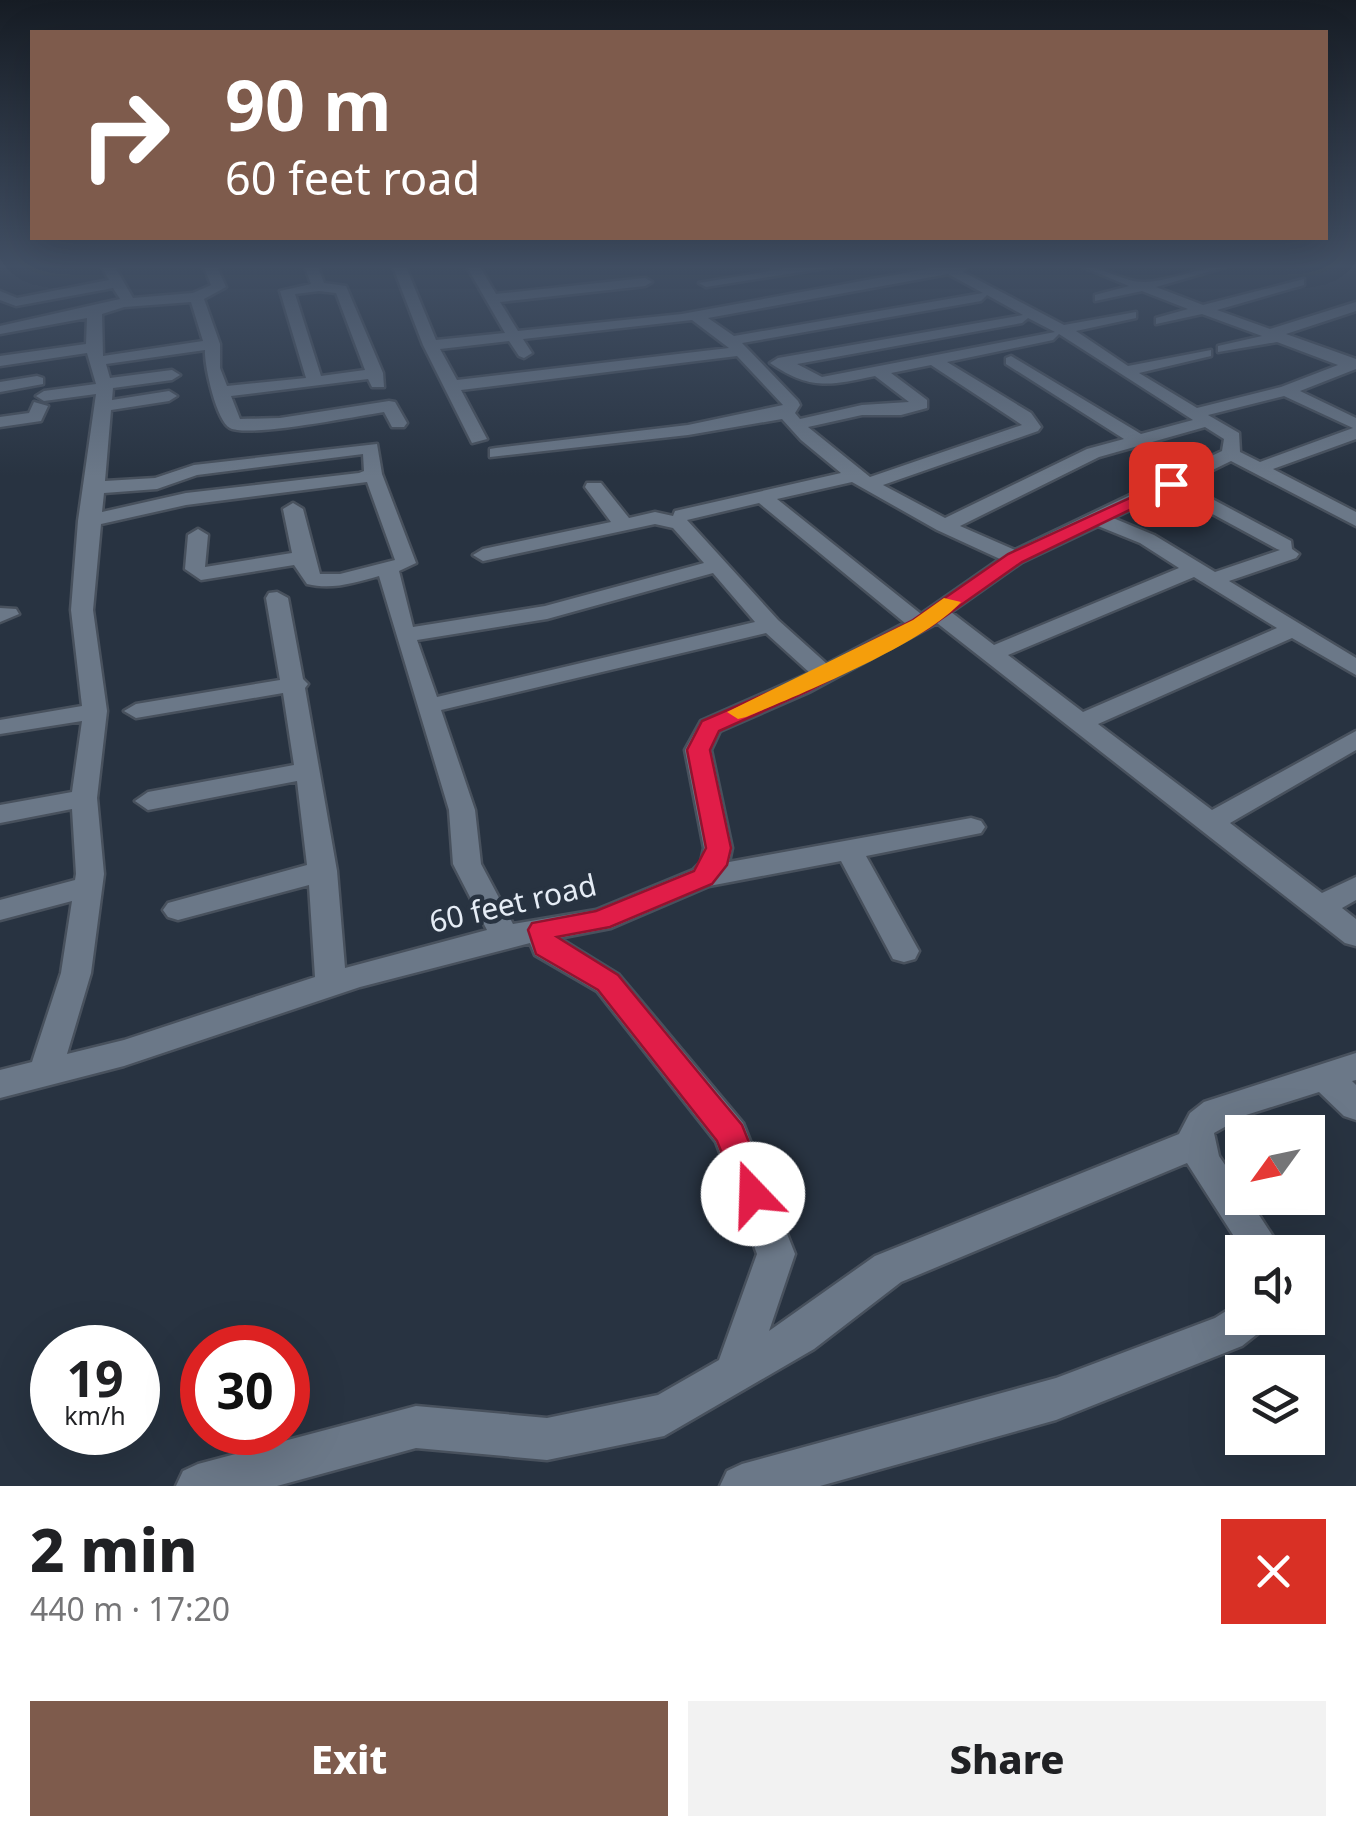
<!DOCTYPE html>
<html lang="en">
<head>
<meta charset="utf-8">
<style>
	body { margin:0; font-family:"Noto Sans",sans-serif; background:#f2f2f2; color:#202124; height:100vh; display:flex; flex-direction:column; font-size:38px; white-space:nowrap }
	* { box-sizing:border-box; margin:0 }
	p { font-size:32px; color:#757577 }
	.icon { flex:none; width:55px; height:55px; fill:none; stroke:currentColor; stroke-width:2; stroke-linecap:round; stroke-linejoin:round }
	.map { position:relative; height:1486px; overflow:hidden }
	.details { display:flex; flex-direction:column; background:#fff; flex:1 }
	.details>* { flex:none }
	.hud { position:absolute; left:30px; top:30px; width:1298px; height:210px; border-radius:0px; box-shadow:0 10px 40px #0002; background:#7e5b4c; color:#fff; overflow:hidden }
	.needle { width:65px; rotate:237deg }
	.controls { position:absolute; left:1225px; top:1115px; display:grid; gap:20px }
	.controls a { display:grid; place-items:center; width:100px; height:100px; border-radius:0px; background:#fff; box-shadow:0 10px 40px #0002; font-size:50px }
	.speed { position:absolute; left:30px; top:1325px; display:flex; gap:20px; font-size:50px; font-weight:700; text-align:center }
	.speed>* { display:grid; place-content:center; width:130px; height:130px; border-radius:50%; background:#fff; box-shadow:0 10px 40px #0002; line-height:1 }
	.speed small { font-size:25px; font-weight:400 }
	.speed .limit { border:15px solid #d22; background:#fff; color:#111 }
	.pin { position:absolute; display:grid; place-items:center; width:85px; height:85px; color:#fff; margin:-42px; border-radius:20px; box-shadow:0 5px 15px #0006 }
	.me { position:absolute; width:110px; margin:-55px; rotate:339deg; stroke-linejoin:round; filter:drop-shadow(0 0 8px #0008) }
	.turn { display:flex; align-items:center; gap:35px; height:210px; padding:0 30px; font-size:45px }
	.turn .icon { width:130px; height:130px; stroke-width:2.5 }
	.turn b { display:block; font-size:70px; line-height:85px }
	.round { display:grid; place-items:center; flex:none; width:105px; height:105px; border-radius:0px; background:#f2f2f2 }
	.head { display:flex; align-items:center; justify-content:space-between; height:170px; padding:0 30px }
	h1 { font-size:60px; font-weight:800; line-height:75px }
	.button { display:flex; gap:20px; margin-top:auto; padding:20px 30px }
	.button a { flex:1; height:115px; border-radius:0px; background:#7e5b4c; color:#fff; font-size:40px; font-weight:800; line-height:115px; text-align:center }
	.button a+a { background:#f2f2f2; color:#202124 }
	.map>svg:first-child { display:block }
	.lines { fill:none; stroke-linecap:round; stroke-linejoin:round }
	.minor-casing { stroke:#48515d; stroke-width:5 }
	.minor { fill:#6b7888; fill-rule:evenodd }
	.route { fill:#e11d48; stroke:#92132f; stroke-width:2.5 }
	.slow { fill:#f59e0b }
	.labels { text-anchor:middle; stroke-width:9; stroke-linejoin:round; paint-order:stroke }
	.street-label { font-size:30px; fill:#e5ecf5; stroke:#283341 }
</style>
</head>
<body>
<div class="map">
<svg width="1356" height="1486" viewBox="0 0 1356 1486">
	<rect width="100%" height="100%" fill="#283341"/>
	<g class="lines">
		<g class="minor-casing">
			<g id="minor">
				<path d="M 102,267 L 115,267 L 133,298 L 193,293 L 211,285 L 204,267 L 217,267 L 226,287 L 204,299 L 220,344 L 220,368 L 227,386 L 306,378 L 280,291 L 311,284 L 305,267 L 318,267 L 324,283 L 346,286 L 383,373 L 384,387 L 372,387 L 368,379 L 231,396 L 240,419 L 280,418 L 389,401 L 395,402 L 407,423 L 404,427 L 392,427 L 384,412 C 357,416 249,438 230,428 C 216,421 204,364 205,350 L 106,364 L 110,378 L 172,370 L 180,375 L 172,380 L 113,388 L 112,400 L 169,391 L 177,396 L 169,401 L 111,410 L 105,481 L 155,478 L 194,465 L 377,444 L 382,474 L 416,563 L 399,571 L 413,627 L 545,606 L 704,563 L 673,528 L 655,524 L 483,561 L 473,555 L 483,549 L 611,522 L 585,487 L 587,483 L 601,483 L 629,518 L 655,512 L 673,516 L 675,511 L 841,473 L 801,440 L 782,419 L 688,435 L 490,457 L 490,449 L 496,448 L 688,425 L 783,405 L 737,356 L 461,390 L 487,439 L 472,443 L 423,345 L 393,267 L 406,267 L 436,340 L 505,333 L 467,267 L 480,267 L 496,294 L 645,278 L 652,282 L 645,286 L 500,302 L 518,331 L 682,314 L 938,267 L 967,267 L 963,272 L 1064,325 L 1136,312 L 1136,318 L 1076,331 L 1128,366 L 1211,350 L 1211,356 L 1139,373 L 1197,408 L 1281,387 L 1338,365 L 1277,342 L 1218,352 L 1218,346 L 1262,336 L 1202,314 L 1156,324 L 1156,318 L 1188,309 L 1142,291 L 1095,301 L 1095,295 L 1129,286 L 1083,267 C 1105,267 1125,283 1145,282 C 1172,281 1197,267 1225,267 L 1156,287 L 1203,305 L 1304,279 L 1304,285 L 1217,310 L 1270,329 L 1356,302 L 1356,311 L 1286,334 L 1356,359 L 1356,369 L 1300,391 L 1356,418 L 1356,439 L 1273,469 L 1356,512 L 1356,526 L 1231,461 L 1184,484 L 1291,541 L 1292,549 L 1299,554 L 1296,558 L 1229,581 L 1356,658 L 1356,675 L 1292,638 L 1098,724 L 1212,810 L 1356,731 L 1356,750 L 1230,823 L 1322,893 L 1356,877 L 1356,900 L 1342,908 L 1356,919 L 1356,946 L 1345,943 L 937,623 L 809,692 L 720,731 L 711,750 L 732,848 L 729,862 L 971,818 L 981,821 L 985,827 L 981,833 L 866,856 L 919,951 L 915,959 L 904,962 L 893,959 L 841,861 L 709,886 L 611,928 L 559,938 L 619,975 L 743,1123 L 795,1254 L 769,1331 L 875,1256 L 1179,1134 L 1190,1113 L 1204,1102 L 1356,1053 L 1356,1080 L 1352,1081 L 1356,1085 L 1356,1120 L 1344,1116 L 1319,1092 L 1246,1115 L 1214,1133 L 1219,1156 L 1242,1190 L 1242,1198 L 1248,1198 L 1283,1252 L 1244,1252 L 1187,1163 L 901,1282 L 814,1349 L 664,1436 L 547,1460 L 416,1448 L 277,1486 L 176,1486 L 183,1471 L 198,1464 L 416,1406 L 547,1418 L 658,1395 L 719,1360 L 757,1254 L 716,1142 L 597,991 L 535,955 L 530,943 L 360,987 L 124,1066 L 0,1098 L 0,1070 L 32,1062 L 61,973 L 72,901 L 0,920 L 0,900 L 75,880 L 76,874 L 72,809 L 0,823 L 0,805 L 72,792 L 82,721 L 0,734 L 0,720 L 82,706 L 71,610 L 78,521 L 96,394 L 44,401 L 36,396 L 44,391 L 96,384 L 87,353 L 0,366 L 0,356 L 86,344 L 87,318 L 0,334 L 0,326 L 120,299 L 113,288 L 16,306 L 0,300 L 0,291 L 17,298 L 109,280 ZM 948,274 L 983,293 L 734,336 L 708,318 ZM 319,291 L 336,293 L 365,370 L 321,376 L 295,294 ZM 987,295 L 1023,315 L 778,358 L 770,363 C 810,390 828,386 875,376 L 909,402 L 862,405 L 800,419 L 795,413 L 800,405 L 798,401 L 742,343 L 981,301 ZM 191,302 L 203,341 L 103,356 L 102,314 L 124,307 ZM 1028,318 L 1055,332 L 822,377 L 797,364 L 1022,323 ZM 692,320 L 729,348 L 457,380 L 440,349 L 509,341 L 519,356 L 524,358 L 532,353 L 523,339 ZM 1059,334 L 1193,420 L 1141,434 L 1011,356 L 1006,358 L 1006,364 L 1124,439 L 1087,449 L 945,518 L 883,485 L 1038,431 L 1041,427 L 1031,413 L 947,362 L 1053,340 ZM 931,365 L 1022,425 L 870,477 L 808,427 L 862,415 L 901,415 L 927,408 L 927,400 L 891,373 ZM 1284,396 L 1353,428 L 1260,462 L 1240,452 L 1239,433 L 1208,415 ZM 1205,427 L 1224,439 L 1222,451 L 1015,550 L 960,526 L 1099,457 ZM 363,454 L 364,471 L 359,473 L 186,493 L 102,512 L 104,493 L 157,489 L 197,475 ZM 367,482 L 395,560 L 340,574 L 320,574 L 303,509 L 293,503 L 283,509 L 292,553 L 205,567 L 208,535 L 198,529 L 188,535 L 185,569 L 201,580 L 294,565 L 307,584 C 332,590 354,583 379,576 L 449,810 L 453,864 L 487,930 L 345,968 L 337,871 L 305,688 L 308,684 L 303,679 L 288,598 L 277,592 L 269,593 L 266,598 L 280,680 L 136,704 L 124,711 L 136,718 L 283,693 L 294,765 L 148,792 L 135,801 L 148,810 L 297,781 L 307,865 L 168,903 L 163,910 L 168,917 L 178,920 L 309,885 L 315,977 L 124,1040 L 67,1054 L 91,973 L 104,874 L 97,798 L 107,711 L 93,610 L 101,524 L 186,505 ZM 852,482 L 937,530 L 1000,559 L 921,614 L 777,499 ZM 1170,491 L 1277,549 L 1280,550 L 1215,572 L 1154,535 L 1113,518 ZM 759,503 L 905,623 L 827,664 L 778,620 L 687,520 ZM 1098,526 L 1140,543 L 1179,568 L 994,645 L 951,612 L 1022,562 ZM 713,573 L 755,622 L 437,697 L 417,640 L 547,619 ZM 1194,577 L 1277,628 L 1083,712 L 1008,655 ZM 766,633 L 810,673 L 701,721 L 685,750 L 704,848 L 701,862 L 693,870 L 596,910 L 513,924 L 481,864 L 475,810 L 441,710 Z"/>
				<path d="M 793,267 L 832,267 L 706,287 L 699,283 Z"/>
				<path d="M 37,376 L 43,378 L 43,384 L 0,392 L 0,382 Z"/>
				<path d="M 34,402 L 48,406 L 41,421 L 0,427 L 0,417 L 29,413 Z"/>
				<path d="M 0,608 L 16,609 L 19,614 L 0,622 Z"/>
				<path d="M 1242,1301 L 1242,1318 L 1267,1318 L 1261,1331 L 1242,1346 L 1056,1420 L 820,1486 L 720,1486 L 727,1471 L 742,1464 L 1056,1378 L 1215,1318 Z"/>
			</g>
		</g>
		<use href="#minor" class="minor"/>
	</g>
	<linearGradient id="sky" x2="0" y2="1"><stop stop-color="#161c24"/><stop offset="0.56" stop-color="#425065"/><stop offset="1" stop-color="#425065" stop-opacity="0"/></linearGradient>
	<rect width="1356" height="476" fill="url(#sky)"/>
	<path class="route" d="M 1171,479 L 1177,480 L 1177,487 L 1022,562 L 927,629 L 808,691 L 719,731 L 710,750 L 731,848 L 727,865 L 712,884 L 610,927 L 557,937 L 618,975 L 717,1095 L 742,1125 L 770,1194 L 765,1204 L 753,1209 L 742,1204 L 717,1141 L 598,990 L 536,954 L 528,930 L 532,923 L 596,911 L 694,871 L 706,848 L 687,750 L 702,721 L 793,682 L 913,620 L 1008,554 Z"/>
	<path class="slow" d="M 944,598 L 961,602 C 925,643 799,695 746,717 L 738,719 L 727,712 L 913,620 Z"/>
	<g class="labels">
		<g class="street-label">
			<text transform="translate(513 904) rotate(-13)" y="10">60 feet road</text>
		</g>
	</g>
</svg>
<div class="controls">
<a><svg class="needle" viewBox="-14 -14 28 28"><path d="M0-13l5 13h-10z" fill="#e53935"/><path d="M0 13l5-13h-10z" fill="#757577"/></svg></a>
<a><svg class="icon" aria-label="sound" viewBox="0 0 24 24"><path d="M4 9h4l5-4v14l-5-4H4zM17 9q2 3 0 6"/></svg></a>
<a><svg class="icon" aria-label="layers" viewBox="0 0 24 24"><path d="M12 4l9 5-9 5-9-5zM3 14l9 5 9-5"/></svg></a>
</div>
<div class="speed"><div>19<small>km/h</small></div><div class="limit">30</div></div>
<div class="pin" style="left:1171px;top:484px;background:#d93025"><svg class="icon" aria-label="arrive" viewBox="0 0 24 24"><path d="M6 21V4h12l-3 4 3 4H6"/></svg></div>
<svg class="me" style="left:753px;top:1194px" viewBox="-20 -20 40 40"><circle r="19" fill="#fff"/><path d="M0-13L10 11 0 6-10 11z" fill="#e11d48"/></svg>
<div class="hud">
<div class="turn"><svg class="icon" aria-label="right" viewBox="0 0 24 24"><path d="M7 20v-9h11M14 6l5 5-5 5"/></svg><div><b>90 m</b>60 feet road</div></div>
</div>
</div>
<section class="details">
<div class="head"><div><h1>2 min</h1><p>440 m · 17:20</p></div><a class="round" style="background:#d93025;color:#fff"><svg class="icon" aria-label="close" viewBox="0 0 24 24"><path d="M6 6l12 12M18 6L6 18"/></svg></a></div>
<div class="button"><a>Exit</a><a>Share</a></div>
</section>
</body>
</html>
